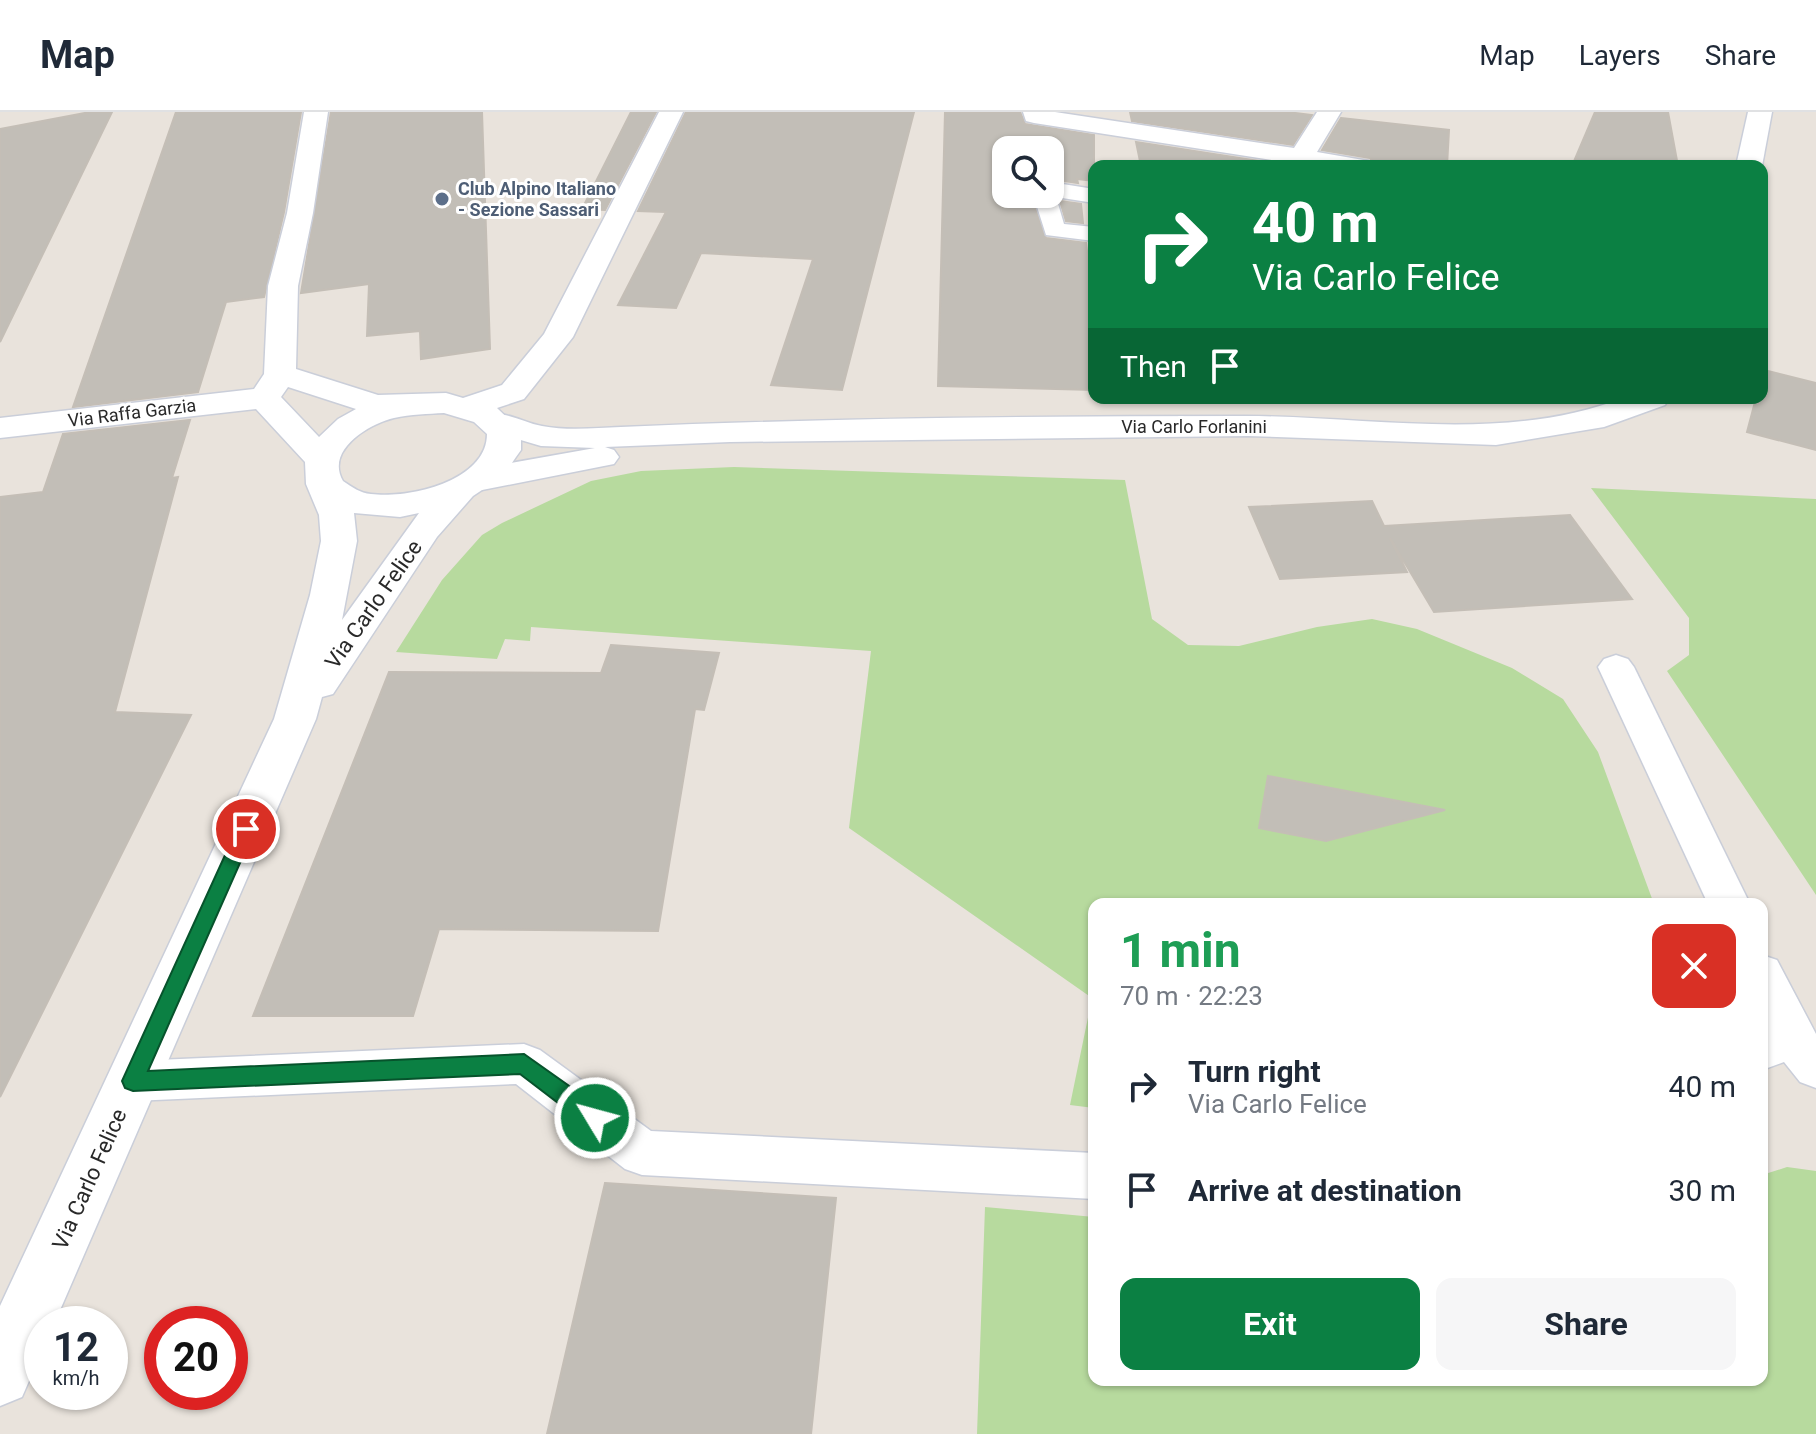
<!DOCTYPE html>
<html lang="en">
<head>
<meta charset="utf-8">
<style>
	body { margin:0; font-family:Roboto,sans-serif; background:#f6f6f7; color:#1f2937; height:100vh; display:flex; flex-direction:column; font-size:30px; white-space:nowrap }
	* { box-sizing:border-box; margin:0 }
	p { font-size:26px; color:#747a83 }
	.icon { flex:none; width:44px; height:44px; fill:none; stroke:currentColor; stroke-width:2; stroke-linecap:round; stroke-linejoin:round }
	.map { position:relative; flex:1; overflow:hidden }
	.sheet { position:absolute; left:1088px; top:786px; width:680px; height:488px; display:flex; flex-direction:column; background:#fff; border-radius:16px; box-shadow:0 2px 6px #0004 }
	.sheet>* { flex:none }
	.hud { position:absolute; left:1088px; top:48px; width:680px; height:244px; border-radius:16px; box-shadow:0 2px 6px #0004; background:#0b8043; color:#fff; overflow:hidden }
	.controls { position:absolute; left:992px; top:24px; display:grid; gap:16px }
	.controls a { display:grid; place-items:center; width:72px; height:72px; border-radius:16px; background:#fff; box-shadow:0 2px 6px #0004; font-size:40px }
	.speed { position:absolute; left:24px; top:1194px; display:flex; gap:16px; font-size:40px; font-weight:700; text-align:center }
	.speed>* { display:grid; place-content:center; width:104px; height:104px; border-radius:50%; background:#fff; box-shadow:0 2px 6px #0004; line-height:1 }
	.speed small { font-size:20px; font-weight:400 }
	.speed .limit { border:12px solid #d22; background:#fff; color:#111 }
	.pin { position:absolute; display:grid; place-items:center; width:68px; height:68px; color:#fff; margin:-34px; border:4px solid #fff; border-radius:50%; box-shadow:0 2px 8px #0007 }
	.me { position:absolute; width:88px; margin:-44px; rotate:307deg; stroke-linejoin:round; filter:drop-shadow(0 0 6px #0008) }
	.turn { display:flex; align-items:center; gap:28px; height:168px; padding:0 32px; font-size:36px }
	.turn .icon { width:104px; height:104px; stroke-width:2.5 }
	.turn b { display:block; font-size:56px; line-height:68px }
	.then { display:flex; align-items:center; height:76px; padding:0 32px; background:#0003; gap:16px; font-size:30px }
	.round { display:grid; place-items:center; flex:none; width:84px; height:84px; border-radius:16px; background:#f6f6f7 }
	.overview { display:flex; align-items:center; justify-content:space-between; height:136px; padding:0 32px }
	h1 { font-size:48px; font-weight:700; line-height:60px; color:#1e9e55 }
	.cta { display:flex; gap:16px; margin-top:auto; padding:16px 32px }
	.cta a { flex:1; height:92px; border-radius:16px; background:#0b8043; color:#fff; font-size:32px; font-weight:700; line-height:92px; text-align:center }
	.cta a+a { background:#f6f6f7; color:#1f2937 }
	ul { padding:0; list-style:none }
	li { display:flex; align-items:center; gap:24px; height:104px; padding:0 32px }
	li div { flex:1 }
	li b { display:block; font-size:30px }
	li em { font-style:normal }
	header { display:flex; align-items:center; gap:48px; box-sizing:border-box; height:112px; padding:0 40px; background:#fff; border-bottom:2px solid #e0e1e3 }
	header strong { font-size:38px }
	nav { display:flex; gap:44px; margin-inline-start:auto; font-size:28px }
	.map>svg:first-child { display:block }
	.green { fill:#b7da9e }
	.building { fill:#c2beb7; stroke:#c4beb6; stroke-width:2 }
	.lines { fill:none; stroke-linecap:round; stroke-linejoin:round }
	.lane-casing { stroke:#caced9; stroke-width:3 }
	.street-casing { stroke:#caced9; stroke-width:3 }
	.secondary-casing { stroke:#caced9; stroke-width:3 }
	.lane { fill:#fff; fill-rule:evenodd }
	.street { fill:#fff; fill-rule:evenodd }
	.secondary { fill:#fff; fill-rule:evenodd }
	.route { fill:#0b8043; stroke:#07532c; stroke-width:2 }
	.service-dot { fill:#5c6f8a; stroke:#fff; stroke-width:3 }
	.labels { text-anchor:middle; stroke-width:6; stroke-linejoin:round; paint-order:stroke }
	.far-service-label { font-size:18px; font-weight:bold; fill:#4e5e75; stroke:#fff; text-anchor:start }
	.far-street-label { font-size:18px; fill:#292929; stroke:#fff }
	.street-label { font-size:22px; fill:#292929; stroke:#fff }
</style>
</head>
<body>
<header>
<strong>Map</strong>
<nav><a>Map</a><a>Layers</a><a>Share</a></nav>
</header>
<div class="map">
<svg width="1816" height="1322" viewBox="0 0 1816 1322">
	<rect width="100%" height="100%" fill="#e9e3dc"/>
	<g class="green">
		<path d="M 734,355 L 1125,368 L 1152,507 L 1188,533 L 1239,534 L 1317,515 L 1372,507 L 1417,517 L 1512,556 L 1563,587 L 1598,640 L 1654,792 L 1094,792 L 1094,996 L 1070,993 L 1092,886 L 849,716 L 871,539 L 531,515 L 530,529 L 505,527 L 497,547 L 396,540 L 442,468 L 482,423 L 502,411 L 591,369 L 641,359 Z"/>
		<path d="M 1591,376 L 1816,387 L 1816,783 L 1667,559 L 1689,543 L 1689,506 Z"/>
		<path d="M 1787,1055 L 1816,1059 L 1816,1322 L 977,1322 L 985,1095 L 1094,1105 L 1094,1268 L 1762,1268 L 1762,1063 Z"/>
	</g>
	<g class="building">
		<path d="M 90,0 L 112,0 L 0,230 L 0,17 Z"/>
		<path d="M 176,0 L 301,0 L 284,100 L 264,185 L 226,190 L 198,280 L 73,295 Z"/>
		<path d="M 331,0 L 482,0 L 490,237 L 421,247 L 420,219 L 367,224 L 369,172 L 301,181 Z"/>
		<path d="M 631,0 L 656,0 L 605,98 L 582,97 Z"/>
		<path d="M 686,0 L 914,0 L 842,278 L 771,273 L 813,147 L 701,141 L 676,196 L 618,193 L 666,100 L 638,99 Z"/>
		<path d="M 945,0 L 1020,0 L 1025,12 L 1094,23 L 1094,69 L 1077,67 L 1078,71 L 1050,67 L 1050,38 L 1006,38 L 1006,82 L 1030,82 L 1046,126 L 1086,131 L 1094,195 L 1094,278 L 938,274 Z"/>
		<path d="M 1130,0 L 1287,0 L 1312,3 L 1293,33 L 1132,9 Z"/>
		<path d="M 1595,0 L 1668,0 L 1678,54 L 1572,54 Z"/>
		<path d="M 1341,6 L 1449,18 L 1447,54 L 1376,54 L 1370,46 L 1322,38 Z"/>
		<path d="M 1136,30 L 1291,54 L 1141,54 Z"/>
		<path d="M 1060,89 L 1081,92 L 1083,111 L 1066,109 Z"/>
		<path d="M 1764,258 L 1816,271 L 1816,338 L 1747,320 L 1756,286 L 1762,286 Z"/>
		<path d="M 190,308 L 172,366 L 178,365 L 115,600 L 191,603 L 0,985 L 0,385 L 43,380 L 63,322 Z"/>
		<path d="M 1372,389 L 1384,414 L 1570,403 L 1632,487 L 1434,500 L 1390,426 L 1407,460 L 1280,467 L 1249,395 Z"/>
		<path d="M 611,533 L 719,541 L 704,598 L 695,597 L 658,819 L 439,817 L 413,904 L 253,904 L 389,560 L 601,561 Z"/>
		<path d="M 1268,664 L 1445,698 L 1326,729 L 1259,716 Z"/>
		<path d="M 605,1071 L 836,1086 L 811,1322 L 547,1322 Z"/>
	</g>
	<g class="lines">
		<g class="lane-casing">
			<g id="lane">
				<path d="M 1050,70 L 1094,77 L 1094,91 L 1056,85 L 1064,112 L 1094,115 L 1094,129 L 1046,123 L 1033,82 L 1050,82 Z"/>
				<path d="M 1616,543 L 1628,547 L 1634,555 L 1750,792 L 1708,792 L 1598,555 L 1604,547 Z"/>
				<path d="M 1762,843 L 1777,848 L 1816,922 L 1816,976 L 1800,970 L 1784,950 L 1762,958 L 1762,918 L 1766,917 L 1762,908 Z"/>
				<path d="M 524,932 L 540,938 L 651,1019 L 1094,1041 L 1094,1087 L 642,1063 L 625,1057 L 516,972 L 133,989 L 117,983 L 110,969 L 117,955 L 133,949 Z"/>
			</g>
		</g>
		<g class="street-casing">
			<g id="street">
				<path d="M 1023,0 L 1055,0 L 1294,36 L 1317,0 L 1341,0 L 1317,40 L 1369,49 L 1373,54 L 1311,54 L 1034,11 L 1026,9 Z"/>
				<path d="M 1748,0 L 1772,0 L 1762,54 L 1736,54 Z"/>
				<path d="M 1623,286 L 1669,286 L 1665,293 L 1604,315 L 1496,333 L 1248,324 L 730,330 L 605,335 L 614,338 L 619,345 L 614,352 L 482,378 L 470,374 L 464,367 L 470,360 L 482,356 L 595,336 L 541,334 L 484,317 L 479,310 L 484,303 C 505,298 522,310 542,314 C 567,319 596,316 621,315 C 829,306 1037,304 1245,304 C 1370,304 1504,332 1623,286 Z"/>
			</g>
		</g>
		<g class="secondary-casing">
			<path id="secondary" d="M 304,0 L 328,0 L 313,101 L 298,174 L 296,257 L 378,283 L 446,281 L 463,286 L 502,273 L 544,222 L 659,0 L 683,0 L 573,225 L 524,287 L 497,296 L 521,319 L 521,338 L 516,345 L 503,364 L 473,384 L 437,425 L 333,582 L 322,585 L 316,607 L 54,1212 L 42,1212 L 42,1239 L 22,1285 L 0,1294 L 0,1194 L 274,607 L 310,483 L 321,429 L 319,403 L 306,372 L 305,350 L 256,297 L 0,326 L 0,306 L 254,277 L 264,262 L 268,174 L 287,101 ZM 288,275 L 356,297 L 338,307 L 319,325 L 281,285 ZM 444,301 L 474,310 L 487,322 C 487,369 409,387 371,382 C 360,381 352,375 343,369 C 325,338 369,312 394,306 C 411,302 428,302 444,301 ZM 354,401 L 400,405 L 419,401 L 342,508 L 357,429 Z"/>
		</g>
		<use href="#lane" class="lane"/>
		<use href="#street" class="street"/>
		<use href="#secondary" class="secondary"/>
	</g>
	<path class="route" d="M 246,710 L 255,717 L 148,959 L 524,942 L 603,998 L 606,1006 L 603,1013 L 595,1016 L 587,1013 L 520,962 L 133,979 L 125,976 L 122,969 L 237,717 Z"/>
	<circle class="service-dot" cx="442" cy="87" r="8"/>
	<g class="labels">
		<g class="far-service-label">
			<text x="458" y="83">Club Alpino Italiano<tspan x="458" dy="21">- Sezione Sassari</tspan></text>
		</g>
		<g class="far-street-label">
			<text transform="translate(132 301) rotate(-7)" y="6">Via Raffa Garzia</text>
			<text x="1194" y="321">Via Carlo Forlanini</text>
		</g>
		<g class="street-label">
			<text transform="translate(373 492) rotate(-55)" y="8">Via Carlo Felice</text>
			<text transform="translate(89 1067) rotate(-66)" y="8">Via Carlo Felice</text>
		</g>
	</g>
</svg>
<div class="controls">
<a><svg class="icon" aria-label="search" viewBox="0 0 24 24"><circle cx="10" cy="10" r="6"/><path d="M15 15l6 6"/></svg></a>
</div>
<div class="speed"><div>12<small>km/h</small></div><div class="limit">20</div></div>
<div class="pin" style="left:246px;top:717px;background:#d93025"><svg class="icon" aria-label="arrive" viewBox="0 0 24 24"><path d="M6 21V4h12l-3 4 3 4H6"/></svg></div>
<svg class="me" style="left:595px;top:1006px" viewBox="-20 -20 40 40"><circle r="17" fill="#0b8043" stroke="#fff" stroke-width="3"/><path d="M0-11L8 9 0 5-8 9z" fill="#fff"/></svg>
<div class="hud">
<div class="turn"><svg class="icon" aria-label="right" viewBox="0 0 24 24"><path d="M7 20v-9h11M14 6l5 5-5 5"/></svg><div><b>40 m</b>Via Carlo Felice</div></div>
<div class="then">Then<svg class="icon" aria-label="arrive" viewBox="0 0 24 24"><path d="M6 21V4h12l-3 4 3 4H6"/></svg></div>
</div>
<section class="sheet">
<div class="overview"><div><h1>1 min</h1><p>70 m · 22:23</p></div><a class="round" style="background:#d93025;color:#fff"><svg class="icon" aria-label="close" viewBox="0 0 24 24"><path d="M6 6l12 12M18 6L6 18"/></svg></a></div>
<ul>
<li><svg class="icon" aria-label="right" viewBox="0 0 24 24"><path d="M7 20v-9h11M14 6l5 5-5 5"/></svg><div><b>Turn right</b><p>Via Carlo Felice</p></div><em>40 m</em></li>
<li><svg class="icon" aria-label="arrive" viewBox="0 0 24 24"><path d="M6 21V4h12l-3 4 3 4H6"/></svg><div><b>Arrive at destination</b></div><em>30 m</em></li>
</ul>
<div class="cta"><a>Exit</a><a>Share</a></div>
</section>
</div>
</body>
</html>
